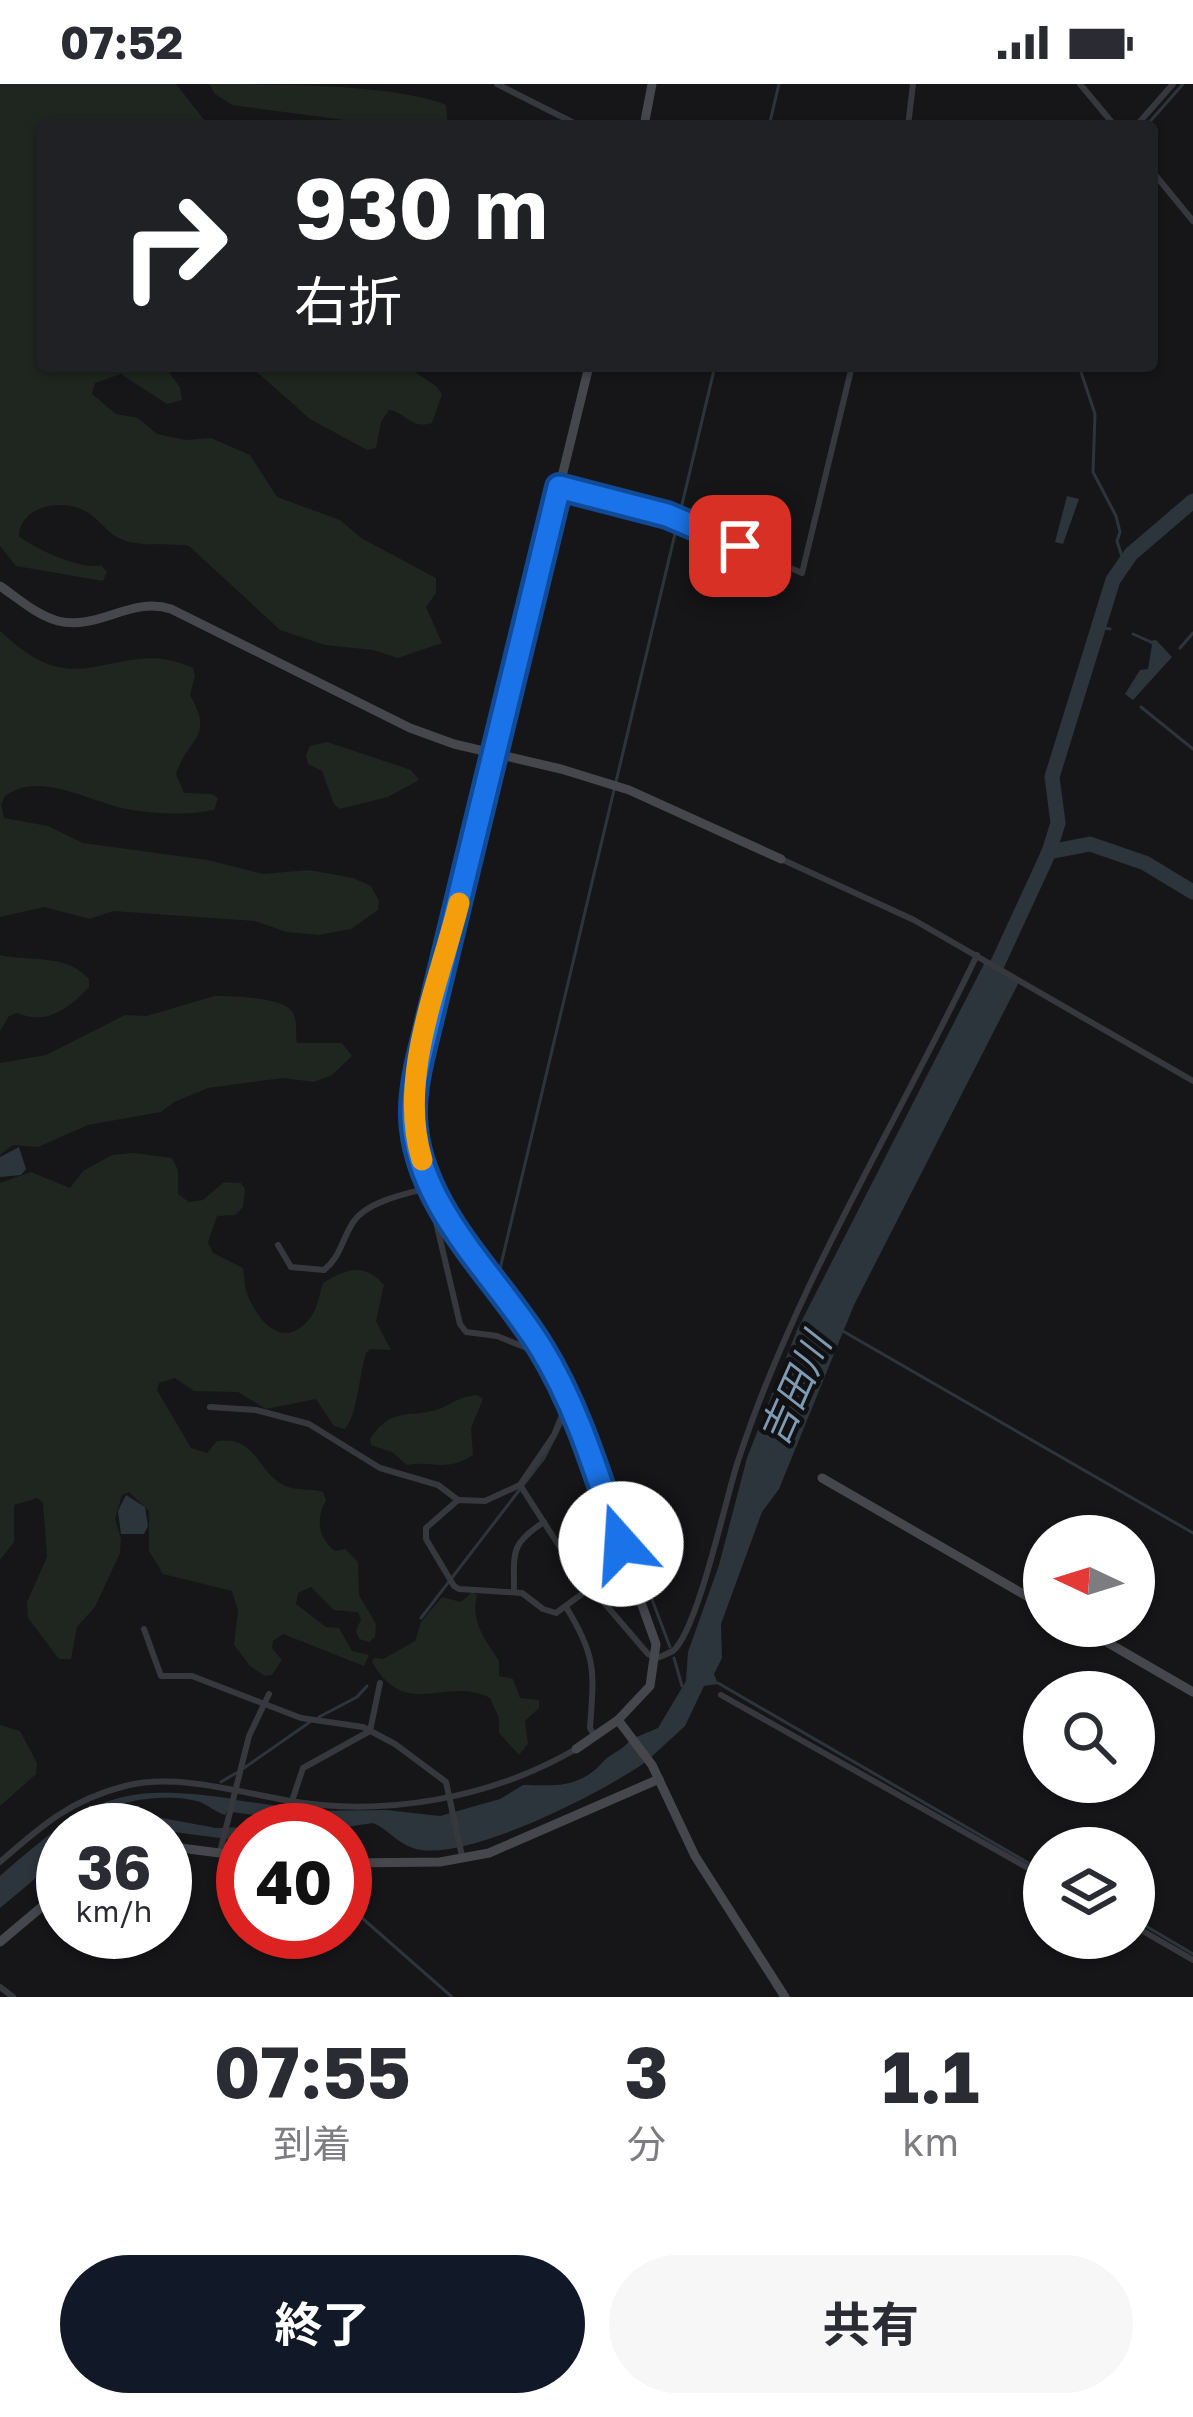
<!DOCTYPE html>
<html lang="ja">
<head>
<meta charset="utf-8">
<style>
	body { margin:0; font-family:"Golos Text","Noto Sans JP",sans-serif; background:#f7f7f7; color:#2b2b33; height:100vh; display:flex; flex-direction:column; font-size:45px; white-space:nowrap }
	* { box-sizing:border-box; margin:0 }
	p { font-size:39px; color:#7c7c81 }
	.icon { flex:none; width:66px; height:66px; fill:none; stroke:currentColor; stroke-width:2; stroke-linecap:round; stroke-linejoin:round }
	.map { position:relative; height:1913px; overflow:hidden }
	.panel { display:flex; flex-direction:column; background:#fff; flex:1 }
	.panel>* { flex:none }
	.top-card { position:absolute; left:36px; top:36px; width:1122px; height:252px; border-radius:12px; box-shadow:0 3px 9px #0004; background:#202124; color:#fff; overflow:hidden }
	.needle { width:78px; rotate:274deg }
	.fabs { position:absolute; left:1023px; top:1431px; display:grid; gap:24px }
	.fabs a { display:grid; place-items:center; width:132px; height:132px; border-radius:50%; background:#fff; box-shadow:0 3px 9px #0004; font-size:60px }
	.speed { position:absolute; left:36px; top:1719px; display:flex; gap:24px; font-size:60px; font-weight:700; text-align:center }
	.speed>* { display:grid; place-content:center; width:156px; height:156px; border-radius:50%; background:#fff; box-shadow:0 3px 9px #0004; line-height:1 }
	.speed small { font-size:30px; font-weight:400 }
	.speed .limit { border:18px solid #d22; background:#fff; color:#111 }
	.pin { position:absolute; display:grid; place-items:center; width:102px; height:102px; color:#fff; margin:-51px; border-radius:24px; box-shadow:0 6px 18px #0006 }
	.me { position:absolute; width:132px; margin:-66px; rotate:341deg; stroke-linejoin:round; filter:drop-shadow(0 0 9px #0008) }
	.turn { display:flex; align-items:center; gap:42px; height:252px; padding:0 60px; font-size:54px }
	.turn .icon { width:156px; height:156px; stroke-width:2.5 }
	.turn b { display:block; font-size:84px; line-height:102px }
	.eta { display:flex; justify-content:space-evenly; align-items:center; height:204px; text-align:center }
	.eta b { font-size:72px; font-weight:700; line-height:84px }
	.primary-button { display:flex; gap:24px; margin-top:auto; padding:24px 60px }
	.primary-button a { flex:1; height:138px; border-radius:72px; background:#111827; color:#fff; font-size:48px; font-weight:700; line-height:138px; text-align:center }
	.primary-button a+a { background:#f7f7f7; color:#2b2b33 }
	.status { display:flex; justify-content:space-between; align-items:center; height:84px; padding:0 60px; background:#fff; direction:ltr }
	.status svg { height:33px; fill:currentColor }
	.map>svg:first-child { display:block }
	.green { fill:#1e261f }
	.water { fill:#2c353c }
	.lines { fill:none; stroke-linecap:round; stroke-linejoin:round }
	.stream { stroke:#2c353c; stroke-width:3 }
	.river { stroke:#2c353c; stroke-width:15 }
	.street { stroke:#37383d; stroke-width:6 }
	.secondary { stroke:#45474d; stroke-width:9 }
	.route-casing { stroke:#114b97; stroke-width:30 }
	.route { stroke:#1a73e8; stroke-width:21 }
	.slow { stroke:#f59e0b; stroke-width:21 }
	.labels { text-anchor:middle; stroke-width:9; stroke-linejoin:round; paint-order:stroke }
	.water-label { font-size:39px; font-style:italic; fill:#7f9bb3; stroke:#111113 }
</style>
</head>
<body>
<div class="status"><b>07:52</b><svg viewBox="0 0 49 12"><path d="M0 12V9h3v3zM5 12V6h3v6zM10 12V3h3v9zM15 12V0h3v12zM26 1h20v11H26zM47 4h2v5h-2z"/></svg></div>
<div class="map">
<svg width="1193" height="1913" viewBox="0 0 1193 1913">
	<rect width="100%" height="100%" fill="#161618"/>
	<g class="green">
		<path d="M 0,0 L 176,0 L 209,42 L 42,42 L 42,282 L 171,282 L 170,290 L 180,303 L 182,316 L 167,320 L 121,290 L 95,299 L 92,310 L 116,330 L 138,334 L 157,350 L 186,356 L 211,354 L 250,371 L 277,413 L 340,436 L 361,454 L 436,494 L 436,509 L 426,523 L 442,559 L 398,574 L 373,566 L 325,561 L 280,546 L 189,462 C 166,458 136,465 115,452 C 104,445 97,433 85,427 C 61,414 20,422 19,452 C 34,465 84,487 101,481 L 107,488 L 103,497 L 16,482 L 0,462 Z"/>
		<path d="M 209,0 C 271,0 397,0 446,21 L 448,42 L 389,42 L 232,21 L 215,10 Z"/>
		<path d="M 250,282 L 406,282 L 436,302 L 442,310 L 432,339 C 411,346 406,328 389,326 L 381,338 L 376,364 L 367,366 L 310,335 Z"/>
		<path d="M 0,547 C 17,562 35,578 58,583 C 102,593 137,558 193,584 L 195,592 L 190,611 C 215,654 188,653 176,690 L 184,709 L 212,710 L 218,714 L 214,726 C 190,731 164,730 139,727 C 96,723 43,684 5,712 L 1,721 L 4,734 L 48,742 L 83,759 L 208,776 L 263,790 L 309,786 L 353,794 L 371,802 L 379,817 L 378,826 L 351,845 L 319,851 L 287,848 L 255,837 L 113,827 L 90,835 L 44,823 L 0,833 Z"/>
		<path d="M 327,658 L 411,686 L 419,696 L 388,713 L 340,725 L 334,720 L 322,687 L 308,680 L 306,671 L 310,662 Z"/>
		<path d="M 0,871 C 31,878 65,869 89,895 L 89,903 C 69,924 47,942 17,929 L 9,932 L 0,947 Z"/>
		<path d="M 214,912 C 232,912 285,913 293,929 C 298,937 295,951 297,959 L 342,959 L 352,972 L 332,991 L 314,998 L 283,994 L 208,1004 L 174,1018 L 161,1028 L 88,1041 L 38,1063 L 13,1061 L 0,1071 L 0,979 L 46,971 L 125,931 L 147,932 Z"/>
		<path d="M 134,1069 L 172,1074 L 178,1086 L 178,1110 L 189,1118 L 203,1116 L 224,1098 L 241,1099 L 245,1105 L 243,1123 L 235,1131 L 217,1132 L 208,1158 L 213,1169 L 243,1184 C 245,1194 244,1203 248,1212 C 260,1241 285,1266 310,1234 C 318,1224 319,1211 323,1199 C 346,1185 364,1178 384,1201 L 376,1237 L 391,1266 L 370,1265 L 366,1269 C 359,1291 358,1329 345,1345 L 334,1342 L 316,1315 L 266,1325 L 238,1308 L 194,1307 L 175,1294 L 159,1299 L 157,1306 L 191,1364 L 207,1369 L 217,1357 C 257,1351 258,1390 285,1402 C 297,1407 311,1404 323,1408 L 326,1416 C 316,1434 317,1453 335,1467 L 345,1465 L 358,1478 L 359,1511 L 376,1540 L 375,1553 L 369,1558 L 359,1555 L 356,1547 L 361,1535 L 358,1528 L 334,1526 L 311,1503 L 298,1509 L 296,1520 L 326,1543 L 339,1544 L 352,1567 L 369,1571 L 364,1582 L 283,1550 L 273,1557 L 272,1564 L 282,1576 L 272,1591 L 265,1592 L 250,1582 L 234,1561 L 238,1527 L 232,1507 L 163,1490 L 149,1467 L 149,1427 L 129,1408 L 122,1411 L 115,1435 L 121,1455 L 120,1469 L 95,1523 L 77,1543 L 71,1575 L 59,1575 L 28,1534 L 27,1518 L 47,1473 L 43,1419 L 37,1414 L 14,1421 L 14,1458 L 0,1476 L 0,1099 L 31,1088 L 70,1104 L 83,1087 L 112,1071 Z"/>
		<path d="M 477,1311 L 483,1315 L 471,1344 L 473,1371 C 445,1389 433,1376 407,1381 L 392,1368 L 371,1361 L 370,1355 C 394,1320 410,1336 441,1324 C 456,1318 458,1313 477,1311 Z"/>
		<path d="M 472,1508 L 477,1511 C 470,1539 486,1556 499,1577 L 499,1592 L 513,1595 L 520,1614 L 539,1616 L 539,1624 L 525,1637 L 528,1660 L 519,1671 L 499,1649 L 499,1634 L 490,1614 C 445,1591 407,1638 372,1578 L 374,1574 L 383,1575 L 415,1557 L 421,1538 L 442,1513 L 461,1518 Z"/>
		<path d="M 0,1641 L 20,1647 L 37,1679 L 36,1690 L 0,1722 Z"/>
	</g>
	<g class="water">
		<path d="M 1067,412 L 1079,415 L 1063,460 L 1055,458 Z"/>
		<path d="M 1156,556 L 1172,573 L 1133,616 L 1125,610 L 1140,586 L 1148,585 L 1152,561 L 1149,557 Z"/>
		<path d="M 985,878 L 1019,898 L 854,1221 L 779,1405 L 762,1428 L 721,1540 L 722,1574 L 714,1590 L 718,1600 L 704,1602 L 685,1642 L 649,1675 L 634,1654 L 658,1644 L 686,1597 L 688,1568 L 719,1481 L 747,1374 L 797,1246 Z"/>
		<path d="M 19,1063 L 26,1085 L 21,1091 L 0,1093 L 0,1073 Z"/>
		<path d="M 126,1411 L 145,1423 L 148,1442 L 144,1450 L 121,1450 L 118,1427 Z"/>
		<path d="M 631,1655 L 647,1677 C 604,1708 462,1781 413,1764 C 397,1759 388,1745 373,1739 L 325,1746 L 243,1746 L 243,1757 L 128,1742 L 120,1746 L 63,1746 L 63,1781 L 36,1794 L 0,1824 L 0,1792 C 90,1713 119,1698 233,1715 L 225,1731 C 216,1728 209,1722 200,1718 C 176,1710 123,1713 107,1729 L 151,1732 L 216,1744 L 281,1742 L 270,1733 L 232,1728 L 236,1716 L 312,1727 L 386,1726 L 440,1732 L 500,1715 L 523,1701 C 552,1701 572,1705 596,1685 C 601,1681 604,1675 610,1672 C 620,1665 623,1665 631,1655 Z"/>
	</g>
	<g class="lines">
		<g class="stream">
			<path d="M 769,42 L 779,0"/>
			<path d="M 1146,42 L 1183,0"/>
			<path d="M 1079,282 L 1095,330 L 1093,388 L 1116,432 L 1120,448 L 1117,457 L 1124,479"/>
			<path d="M 1099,543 L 1110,545"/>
			<path d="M 1133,550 L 1153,559"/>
			<path d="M 1180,564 L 1193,549"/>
			<path d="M 1141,623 L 1193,665"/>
			<path d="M 841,1246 L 1193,1449"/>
			<path d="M 421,1534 L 544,1374 L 569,1325"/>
			<path d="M 670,1563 L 564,1283 L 499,1189 L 715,282"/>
			<path d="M 674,1574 L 682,1602"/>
			<path d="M 718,1599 L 1044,1788"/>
			<path d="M 319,1633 L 357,1613 L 367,1602"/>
			<path d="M 244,1684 L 310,1638"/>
			<path d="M 221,1698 L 236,1689"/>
			<path d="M 345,1819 L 452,1913"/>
			<path d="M 1134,1835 L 1193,1870"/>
		</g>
		<g class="river">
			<path d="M 1049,768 L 1090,760 L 1145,779 L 1193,808"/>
			<path d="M 990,896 L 1049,768 L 1058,739 L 1052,693 L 1113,496 L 1131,470 L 1193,417"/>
		</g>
		<g class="street">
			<path d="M 497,0 L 580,42"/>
			<path d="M 1080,0 L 1115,42"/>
			<path d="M 908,42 L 913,0"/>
			<path d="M 1136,42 L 1173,0"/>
			<path d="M 1152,87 L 1193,137"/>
			<path d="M 560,403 L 667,432 L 802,489 L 852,282"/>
			<path d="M 781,775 L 914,836 L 1193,997"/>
			<path d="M 441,1119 L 436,1138 L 460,1240 L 466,1248 L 497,1252 L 532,1266 L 540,1265"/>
			<path d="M 278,1161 L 291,1183 L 324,1186 C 341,1173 342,1154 354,1137 C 369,1116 410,1109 432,1103"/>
			<path d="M 568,1316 L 554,1351 L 520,1401 L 570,1479 L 648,1570 L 657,1574 C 658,1574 673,1567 673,1567 C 698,1546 726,1413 738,1377 C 796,1200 897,1039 977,871"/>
			<path d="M 210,1323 L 256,1326 L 309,1340 L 380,1384 L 438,1401 L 458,1416"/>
			<path d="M 520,1401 L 485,1417 L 458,1416 L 426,1444 L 426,1455 L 454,1502 L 459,1505 L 522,1509 L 543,1525 L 556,1529 L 590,1504"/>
			<path d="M 514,1508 C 514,1468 510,1460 544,1438"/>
			<path d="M 566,1523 C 597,1573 594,1588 590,1644 L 595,1653"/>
			<path d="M 144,1545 L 161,1592 L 192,1592 L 301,1634 L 363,1643 L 395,1660 L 446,1698 L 462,1772"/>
			<path d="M 721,1611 L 1044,1793"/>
			<path d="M 292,1717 L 303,1684 L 370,1647 L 380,1599"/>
			<path d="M 220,1768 L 249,1652 L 269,1610"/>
			<path d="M 0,1778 C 41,1742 70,1716 125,1702 C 178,1689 238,1708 290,1717 C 386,1733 492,1714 576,1665"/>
			<path d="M 1134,1842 L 1193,1876"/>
			<path d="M 0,1903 L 13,1913"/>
		</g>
		<g class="secondary">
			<path d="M 644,42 L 652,0"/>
			<path d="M 0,502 C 18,514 36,531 58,537 C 98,547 131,512 171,525 L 410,644 L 454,660 L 561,685 L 629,706 L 781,775"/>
			<path d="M 822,1394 L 1044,1522"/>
			<path d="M 1079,1542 L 1193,1608"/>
			<path d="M 618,1636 L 652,1681 L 695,1772 L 785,1913"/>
			<path d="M 576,1665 L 618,1636 L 650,1602 L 656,1560 L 568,1316 L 542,1265 L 467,1160 L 432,1103 L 413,1034 L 418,982 L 589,282"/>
			<path d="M 165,1762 L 243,1772"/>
			<path d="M 345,1779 L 440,1778 L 489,1769 L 659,1695"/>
			<path d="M 0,1858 L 63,1805"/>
		</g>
	</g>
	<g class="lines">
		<g class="route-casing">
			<path id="route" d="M 621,1460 C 598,1394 578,1324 541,1264 C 497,1192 416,1123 413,1033 C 412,1002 421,971 428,942 L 559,403 L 667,431 L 740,462"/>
		</g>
		<use href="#route" class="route"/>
		<path class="slow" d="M 422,1076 C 397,994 439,899 459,819"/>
	</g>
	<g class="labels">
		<g class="water-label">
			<text transform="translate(795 1305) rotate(-66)" y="14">吉田川</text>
		</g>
	</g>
</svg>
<div class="fabs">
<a><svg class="needle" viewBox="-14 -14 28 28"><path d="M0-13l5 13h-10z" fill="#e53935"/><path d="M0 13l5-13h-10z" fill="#7c7c81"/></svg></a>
<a><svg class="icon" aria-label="search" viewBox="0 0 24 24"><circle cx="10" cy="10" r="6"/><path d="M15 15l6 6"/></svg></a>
<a><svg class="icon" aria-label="layers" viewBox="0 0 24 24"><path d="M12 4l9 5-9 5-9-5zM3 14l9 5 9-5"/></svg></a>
</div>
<div class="speed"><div>36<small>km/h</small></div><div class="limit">40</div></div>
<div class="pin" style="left:740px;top:462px;background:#d93025"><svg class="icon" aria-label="arrive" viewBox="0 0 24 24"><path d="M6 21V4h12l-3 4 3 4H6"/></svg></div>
<svg class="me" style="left:621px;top:1460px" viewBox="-20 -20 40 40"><circle r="19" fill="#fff"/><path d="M0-13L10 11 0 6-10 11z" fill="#1a73e8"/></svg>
<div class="top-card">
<div class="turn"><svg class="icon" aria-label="right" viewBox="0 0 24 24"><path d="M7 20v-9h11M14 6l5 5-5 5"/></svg><div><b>930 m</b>右折</div></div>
</div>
</div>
<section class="panel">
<div class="eta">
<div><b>07:55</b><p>到着</p></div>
<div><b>3</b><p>分</p></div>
<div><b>1.1</b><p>km</p></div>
</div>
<div class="primary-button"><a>終了</a><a>共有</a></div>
</section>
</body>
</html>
